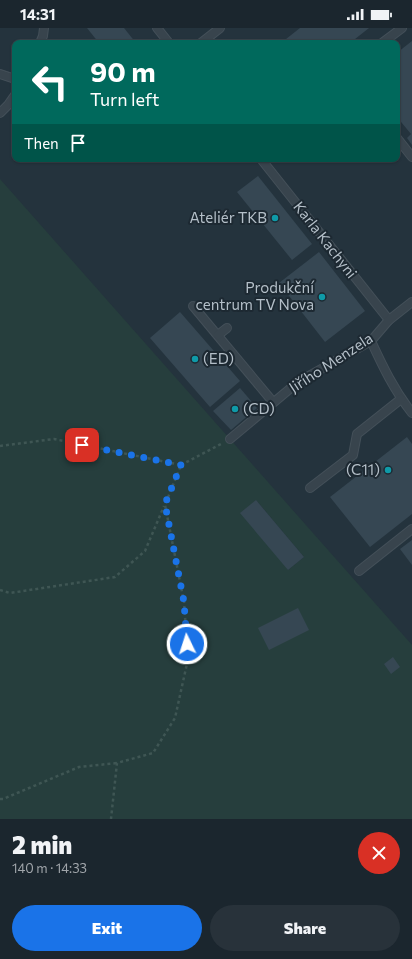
<!DOCTYPE html>
<html lang="en">
<head>
<meta charset="utf-8">
<style>
	body { margin:0; font-family:Commissioner,sans-serif; background:#28323a; color:#f1f3f6; height:100vh; display:flex; flex-direction:column; font-size:15px; white-space:nowrap }
	* { box-sizing:border-box; margin:0 }
	p { font-size:13px; color:#a0a5aa }
	.icon { flex:none; width:22px; height:22px; fill:none; stroke:currentColor; stroke-width:2; stroke-linecap:round; stroke-linejoin:round }
	.map { position:relative; height:791px; overflow:hidden }
	.panel { display:flex; flex-direction:column; background:#1b262e; flex:1 }
	.panel>* { flex:none }
	.top-card { position:absolute; left:12px; top:12px; width:388px; height:122px; border-radius:8px; box-shadow:0 1px 3px #0004,0 0 0 1px #39434a; background:#00695c; color:#fff; overflow:hidden }
	.pin { position:absolute; display:grid; place-items:center; width:34px; height:34px; color:#fff; margin:-17px; border-radius:8px; box-shadow:0 2px 6px #0006 }
	.me { position:absolute; width:44px; margin:-22px; rotate:356deg; stroke-linejoin:round; filter:drop-shadow(0 0 3px #0008) }
	.turn { display:flex; align-items:center; gap:14px; height:84px; padding:0 12px; font-size:18px }
	.turn .icon { width:52px; height:52px; stroke-width:2.5 }
	.turn b { display:block; font-size:28px; line-height:34px }
	.then { display:flex; align-items:center; height:38px; padding:0 12px; background:#0003; gap:8px; font-size:15px }
	.round { display:grid; place-items:center; flex:none; width:42px; height:42px; border-radius:21px; background:#28323a }
	.head { display:flex; align-items:center; justify-content:space-between; height:68px; padding:0 12px }
	h1 { font-size:24px; font-weight:800; line-height:30px }
	.cta { display:flex; gap:8px; margin-top:auto; padding:8px 12px }
	.cta a { flex:1; height:46px; border-radius:24px; background:#1a73e8; color:#fff; font-size:16px; font-weight:800; line-height:46px; text-align:center }
	.cta a+a { background:#28323a; color:#f1f3f6 }
	.status { display:flex; justify-content:space-between; align-items:center; height:28px; padding:0 20px; background:#1b262e; direction:ltr }
	.status svg { height:11px; fill:currentColor }
	.map>svg:first-child { display:block }
	.green { fill:#263e3d; fill-rule:evenodd }
	.building { fill:#364753 }
	.lines { fill:none; stroke-linecap:round; stroke-linejoin:round }
	.lane-casing { stroke:#445059; stroke-width:10 }
	.path { stroke:#3f5654; stroke-width:2.5; stroke-dasharray:3 3; stroke-linecap:butt }
	.lane { stroke:#38444d; stroke-width:8 }
	.route { stroke:#1a73e8; stroke-width:7; stroke-dasharray:0 12.6 }
	.culture-dot { fill:#0f9aa8; stroke:#1d2932; stroke-width:1.5 }
	.labels { text-anchor:middle; stroke-width:4; stroke-linejoin:round; paint-order:stroke }
	.poi-label { font-size:15px; fill:#b4bfc8; stroke:#1d2932; text-anchor:end }
	.street-label { font-size:15px; fill:#b4bfc8; stroke:#1d2932 }
</style>
</head>
<body>
<div class="status"><b>14:31</b><svg viewBox="0 0 49 12"><path d="M0 12V9h3v3zM5 12V6h3v6zM10 12V3h3v9zM15 12V0h3v12zM26 1h20v11H26zM47 4h2v5h-2z"/></svg></div>
<div class="map">
<svg width="412" height="791" viewBox="0 0 412 791">
	<rect width="100%" height="100%" fill="#24333d"/>
	<path class="green" d="M 0,151 L 412,617 L 412,791 L 0,791 ZM 256,472 L 304,529 L 288,542 Z"/>
	<g class="building">
		<path d="M 87,0 L 124,0 L 136,15 L 99,15 Z"/>
		<path d="M 300,0 L 369,0 L 350,15 L 319,15 L 318,13 L 316,15 L 281,15 Z"/>
		<path d="M 412,13 L 412,117 L 407,110 L 411,106 L 397,89 L 397,23 L 398,24 Z"/>
		<path d="M 258,148 L 312,216 L 292,232 L 237,164 Z"/>
		<path d="M 319,224 L 365,283 L 325,314 L 279,255 Z"/>
		<path d="M 180,284 L 240,353 L 210,379 L 150,310 Z"/>
		<path d="M 240,360 L 257,380 L 231,402 L 213,383 Z"/>
		<path d="M 407,409 L 412,416 L 412,486 L 370,519 L 330,469 Z"/>
		<path d="M 256,472 L 304,529 L 288,542 L 240,485 Z"/>
		<path d="M 412,512 L 412,537 L 400,521 Z"/>
		<path d="M 298,580 L 309,602 L 269,622 L 258,600 Z"/>
		<path d="M 393,629 L 400,639 L 391,646 L 384,636 Z"/>
	</g>
	<g class="lines">
		<g class="lane-casing">
			<g id="lane">
				<path d="M 157,0 L 169,15"/>
				<path d="M 40,15 L 43,8 L 44,0"/>
				<path d="M 201,15 L 220,0"/>
				<path d="M 382,15 L 402,0"/>
				<path d="M 0,46 L 15,51"/>
				<path d="M 0,85 L 8,77 L 15,67"/>
				<path d="M 397,110 L 412,129"/>
				<path d="M 261,131 L 389,292"/>
				<path d="M 193,278 L 273,374"/>
				<path d="M 218,307 L 227,300"/>
				<path d="M 371,313 C 383,339 394,362 412,385"/>
				<path d="M 230,411 L 298,354 L 371,313 L 389,292 L 412,274"/>
				<path d="M 310,460 L 353,427 L 357,406 L 401,371"/>
				<path d="M 359,543 L 412,501"/>
			</g>
		</g>
		<g class="path">
			<path d="M 0,418 L 54,411 L 181,437 L 165,477 L 184,574 L 188,631 L 175,690 L 153,725 L 117,735 L 111,791"/>
			<path d="M 181,437 L 221,416"/>
			<path d="M 0,562 L 10,565 L 115,549 L 145,523 L 164,478"/>
			<path d="M 0,771 L 3,771 L 79,739 L 117,735"/>
		</g>
		<use href="#lane" class="lane"/>
	</g>
	<g class="lines">
		<path class="route" d="M 82,417 L 181,437 L 165,476 L 184,574 L 187,616"/>
	</g>
	<g class="culture-dot">
		<circle cx="275" cy="190" r="4"/>
		<circle cx="322" cy="269" r="4"/>
		<circle cx="195" cy="331" r="4"/>
		<circle cx="235" cy="381" r="4"/>
		<circle cx="388" cy="442" r="4"/>
	</g>
	<g class="labels">
		<g class="poi-label">
			<text x="267" y="195">Ateliér TKB</text>
			<text x="314" y="265">Produkční<tspan x="314" dy="17">centrum TV Nova</tspan></text>
			<text x="203" y="336" text-anchor="start">(ED)</text>
			<text x="243" y="386" text-anchor="start">(CD)</text>
			<text x="380" y="447">(C11)</text>
		</g>
		<g class="street-label">
			<text transform="translate(325 212) rotate(52)" y="5">Karla Kachyni</text>
			<text transform="translate(331 335) rotate(-33)" y="5">Jiřího Menzela</text>
		</g>
	</g>
</svg>
<div class="pin" style="left:82px;top:417px;background:#d93025"><svg class="icon" aria-label="arrive" viewBox="0 0 24 24"><path d="M6 21V4h12l-3 4 3 4H6"/></svg></div>
<svg class="me" style="left:187px;top:616px" viewBox="-20 -20 40 40"><circle r="17" fill="#1a73e8" stroke="#fff" stroke-width="3"/><path d="M0-11L8 9 0 5-8 9z" fill="#fff"/></svg>
<div class="top-card">
<div class="turn"><svg class="icon" aria-label="left" viewBox="0 0 24 24"><path d="M17 20v-9H6M10 6l-5 5 5 5"/></svg><div><b>90 m</b>Turn left</div></div>
<div class="then">Then<svg class="icon" aria-label="arrive" viewBox="0 0 24 24"><path d="M6 21V4h12l-3 4 3 4H6"/></svg></div>
</div>
</div>
<section class="panel">
<div class="head"><div><h1>2 min</h1><p>140 m · 14:33</p></div><a class="round" style="background:#d93025;color:#fff"><svg class="icon" aria-label="close" viewBox="0 0 24 24"><path d="M6 6l12 12M18 6L6 18"/></svg></a></div>
<div class="cta"><a>Exit</a><a>Share</a></div>
</section>
</body>
</html>
